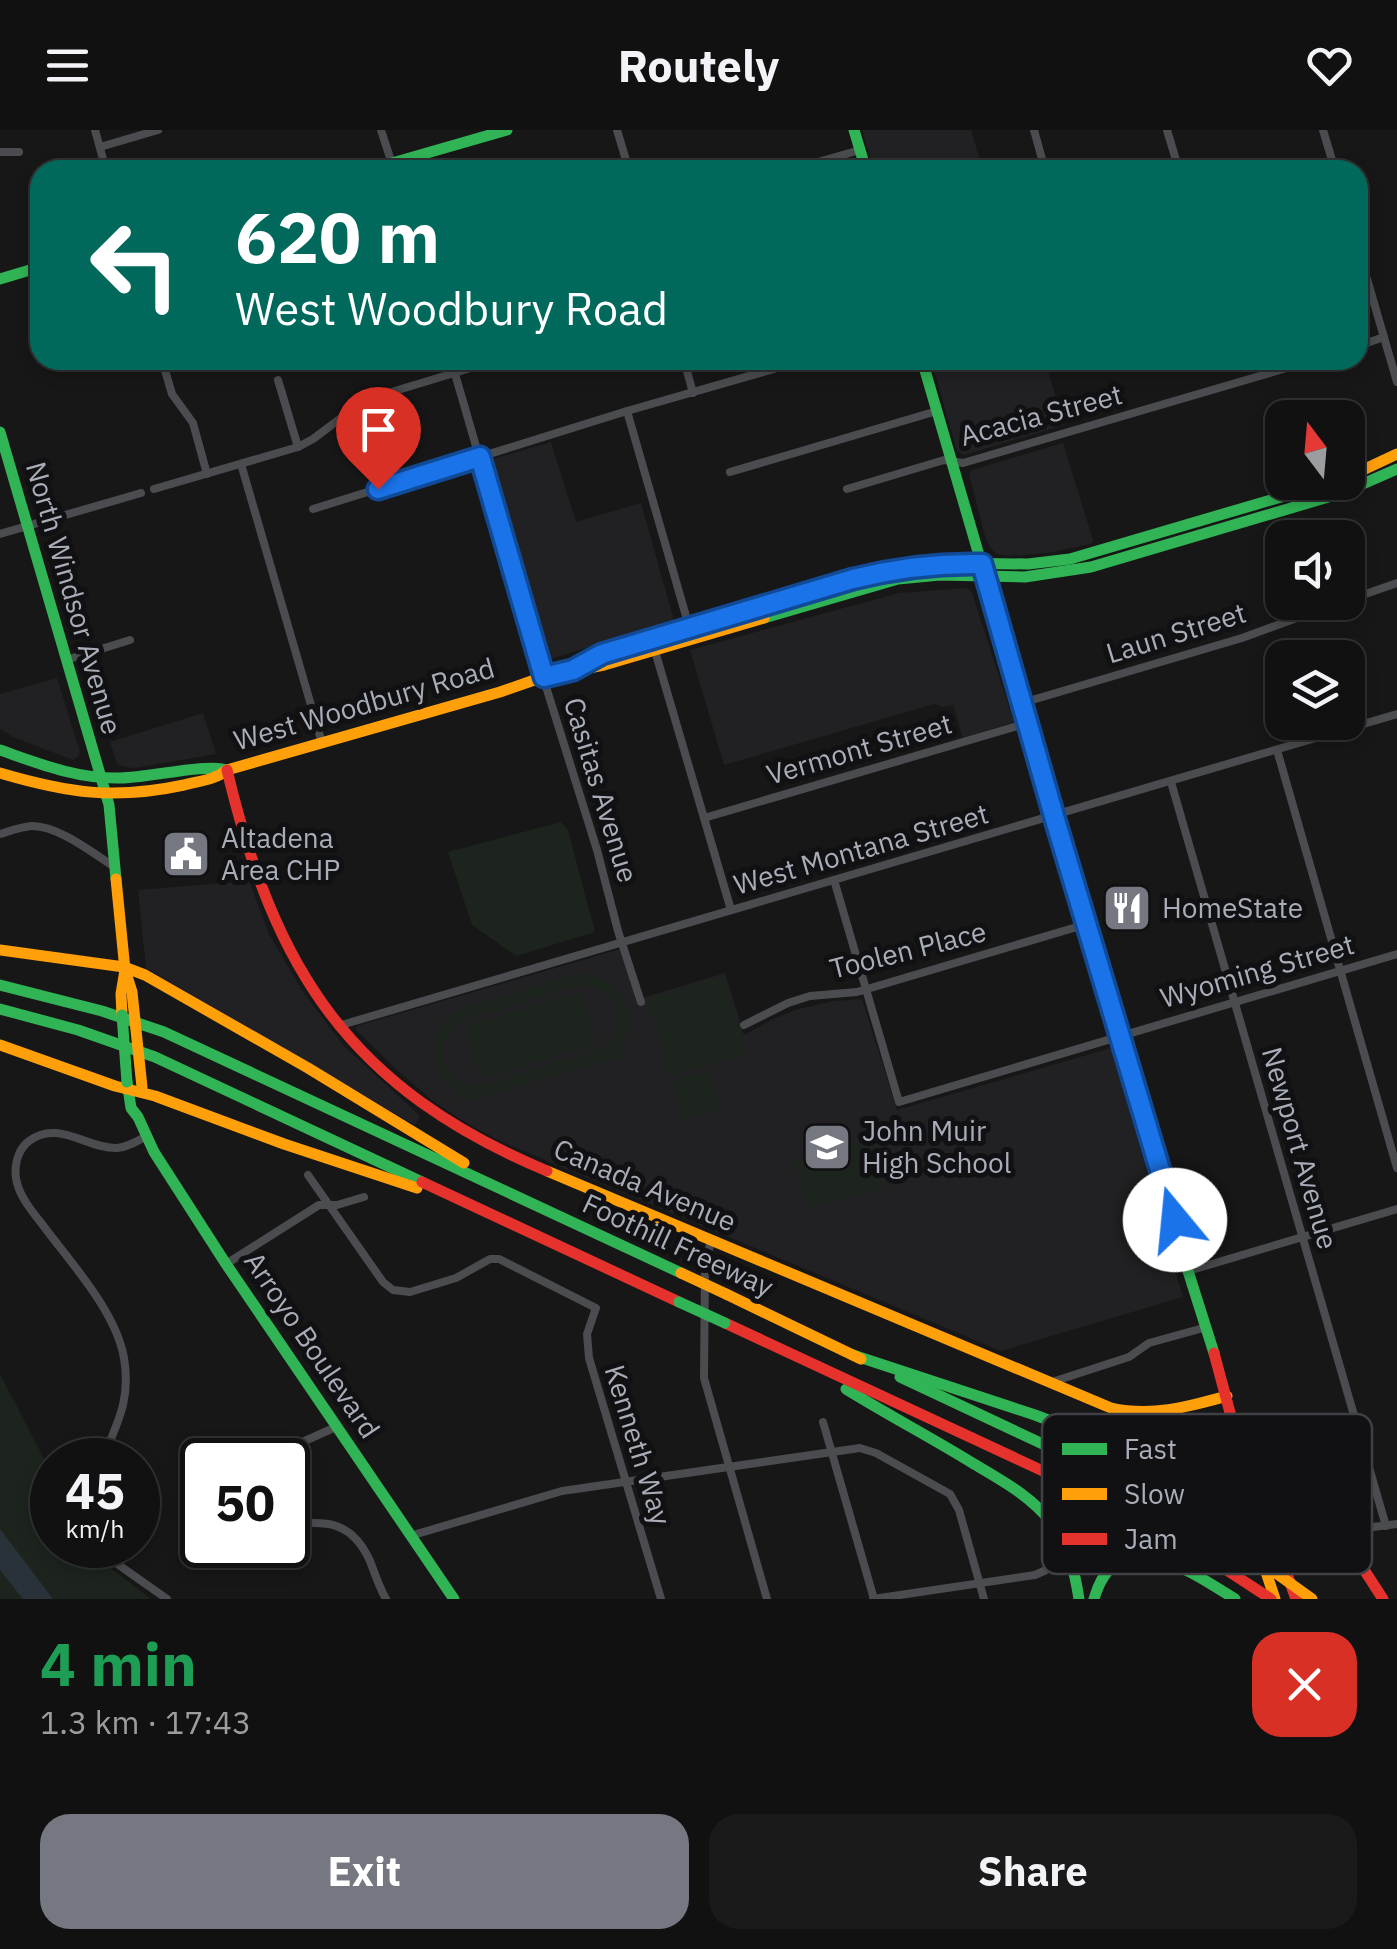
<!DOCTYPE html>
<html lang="en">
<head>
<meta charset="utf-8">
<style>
	body { margin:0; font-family:"IBM Plex Sans",sans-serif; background:#1a1a1a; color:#f1f3f6; height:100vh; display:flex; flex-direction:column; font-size:38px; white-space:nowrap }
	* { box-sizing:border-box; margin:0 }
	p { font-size:32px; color:#9c9d9f }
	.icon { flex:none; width:55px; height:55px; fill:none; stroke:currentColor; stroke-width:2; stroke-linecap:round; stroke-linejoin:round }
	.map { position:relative; height:1469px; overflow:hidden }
	.panel { display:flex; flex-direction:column; background:#111; flex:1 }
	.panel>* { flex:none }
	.guide { position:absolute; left:30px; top:30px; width:1338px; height:210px; border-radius:30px; box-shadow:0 5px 15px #0003,0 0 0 2px #303131; background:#00695c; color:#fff; overflow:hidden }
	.needle { width:65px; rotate:344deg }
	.buttons { position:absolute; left:1265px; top:270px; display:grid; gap:20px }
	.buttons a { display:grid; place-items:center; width:100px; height:100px; border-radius:20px; background:#111; box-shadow:0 5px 15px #0003,0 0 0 2px #303131; font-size:50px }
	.speed { position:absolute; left:30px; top:1308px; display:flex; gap:20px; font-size:50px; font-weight:700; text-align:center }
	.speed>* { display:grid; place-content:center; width:130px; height:130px; border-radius:50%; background:#111; box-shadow:0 5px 15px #0003,0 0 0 2px #303131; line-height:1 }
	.speed small { font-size:25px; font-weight:400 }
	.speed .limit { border:5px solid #111; border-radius:15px; background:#fff; color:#111 }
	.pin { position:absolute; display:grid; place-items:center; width:85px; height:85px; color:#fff; margin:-102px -42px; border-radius:50% 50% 50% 0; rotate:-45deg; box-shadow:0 0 10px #0007 }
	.pin .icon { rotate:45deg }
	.me { position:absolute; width:110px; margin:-55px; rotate:343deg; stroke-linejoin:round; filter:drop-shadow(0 0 8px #0008) }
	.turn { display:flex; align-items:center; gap:35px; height:210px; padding:0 40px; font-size:45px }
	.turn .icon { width:130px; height:130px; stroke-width:2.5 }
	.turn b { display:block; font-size:70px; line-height:85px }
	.round { display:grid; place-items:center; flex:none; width:105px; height:105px; border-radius:30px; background:#1a1a1a }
	.overview { display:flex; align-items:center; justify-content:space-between; height:170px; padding:0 40px }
	h1 { font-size:60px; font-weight:700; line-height:75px; color:#1e9e55 }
	.action { display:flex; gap:20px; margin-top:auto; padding:20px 40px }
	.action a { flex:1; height:115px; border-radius:30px; background:#757880; color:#fff; font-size:40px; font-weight:700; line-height:115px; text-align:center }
	.action a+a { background:#1a1a1a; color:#f1f3f6 }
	header { display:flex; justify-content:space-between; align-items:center; height:130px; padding:0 40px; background:#111; font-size:45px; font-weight:700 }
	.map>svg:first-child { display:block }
	.built { fill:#212123 }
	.green { fill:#1d241e; fill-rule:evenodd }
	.water { fill:#2a3239 }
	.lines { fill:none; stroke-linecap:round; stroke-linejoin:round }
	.street { stroke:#4b4c50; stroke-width:8 }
	.fast { stroke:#30b455; stroke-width:11 }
	.slow { stroke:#ff9f0a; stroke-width:11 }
	.jam { stroke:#e5322d; stroke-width:11 }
	.fast-bridge { stroke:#30b455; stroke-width:11 }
	.slow-bridge { stroke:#ff9f0a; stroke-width:11 }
	.route-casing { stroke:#114b97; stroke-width:25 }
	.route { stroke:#1a73e8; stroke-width:18 }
	.labels { text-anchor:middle; stroke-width:10; stroke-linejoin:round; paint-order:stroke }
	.street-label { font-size:28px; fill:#a8adb8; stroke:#111113 }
	.poi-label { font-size:28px; fill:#a8adb8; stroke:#111113; text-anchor:start }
	.key { fill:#111113; stroke:#3e4045; stroke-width:2.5 }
	.key-label { font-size:28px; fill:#a8adb8 }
</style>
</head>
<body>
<header><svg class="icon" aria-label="menu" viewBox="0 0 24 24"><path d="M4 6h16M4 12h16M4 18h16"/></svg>Routely<svg class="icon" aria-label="heart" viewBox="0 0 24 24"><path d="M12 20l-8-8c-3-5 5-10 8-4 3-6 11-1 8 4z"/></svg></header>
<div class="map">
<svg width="1397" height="1469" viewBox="0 0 1397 1469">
	<rect width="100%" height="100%" fill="#171717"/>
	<g class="built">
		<path d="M 862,0 L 971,0 L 983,40 L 874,40 Z"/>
		<path d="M 931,230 L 1045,230 L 1064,295 L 964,325 L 957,321 Z"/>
		<path d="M 551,312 L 576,392 L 641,373 L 673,487 L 672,492 L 550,529 L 543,523 L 488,336 L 490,330 Z"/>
		<path d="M 1063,313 L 1094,413 L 1048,423 L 1010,426 L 997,424 L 992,420 L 986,410 L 969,344 L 972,340 Z"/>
		<path d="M 967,458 L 972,463 L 1014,592 L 963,608 L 953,575 L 943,577 L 934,574 L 724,635 L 690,520 L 899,463 Z"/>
		<path d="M 57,548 L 80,622 L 78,627 L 73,630 L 13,607 L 0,599 L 0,564 Z"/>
		<path d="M 203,583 L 216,624 L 135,638 L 124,637 L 117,634 L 110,612 Z"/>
		<path d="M 249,751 L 269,804 L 303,862 L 344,916 L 420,986 L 415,995 L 146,838 L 138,760 Z"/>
		<path d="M 620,819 L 636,870 L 725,843 L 744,905 L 771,890 L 798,879 L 835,871 L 862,869 L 897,980 L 1111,918 L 1183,1167 L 1001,1221 L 507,1014 L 473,997 L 433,971 L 397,940 L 356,900 L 357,896 Z"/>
	</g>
	<g class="green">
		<path d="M 561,692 L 568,700 L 595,802 L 516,826 L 472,795 L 448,722 Z"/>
		<path d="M 585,844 C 610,848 631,866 628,894 C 627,906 621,912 625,925 L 462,973 L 459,962 L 445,952 L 434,933 L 433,912 L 442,893 L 452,883 L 465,877 L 570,846 ZM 579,855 C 617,855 632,893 603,918 L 482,955 C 444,955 430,917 458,892 Z"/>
		<path d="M 724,846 L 747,924 L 670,947 L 648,869 Z"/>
		<path d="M 581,862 L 596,914 L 480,948 L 465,896 Z"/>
		<path d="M 710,940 L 721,978 L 683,990 L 672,951 Z"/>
		<path d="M 872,1009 L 885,1057 L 807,1078 L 794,1030 Z"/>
		<path d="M 0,1244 L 52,1344 L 52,1415 L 93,1415 L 112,1439 L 151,1469 L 0,1469 Z"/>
	</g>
	<path class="water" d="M 0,1399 L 53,1469 L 23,1469 L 0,1440 Z"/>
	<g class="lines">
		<g class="street">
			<path d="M 95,0 L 106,40"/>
			<path d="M 381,0 L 394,40"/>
			<path d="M 617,0 L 629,40"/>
			<path d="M 1034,0 L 1045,40"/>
			<path d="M 1167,0 L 1179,40"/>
			<path d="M 1323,0 L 1335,40"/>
			<path d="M 100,17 L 158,0"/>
			<path d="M 0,22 L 19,22"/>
			<path d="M 790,40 L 860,20"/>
			<path d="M 1358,118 L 1397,252"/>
			<path d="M 1358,216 L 1384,207"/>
			<path d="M 162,230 L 172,264 L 193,293 L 207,344"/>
			<path d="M 451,230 L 543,547 L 597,720 L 618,801 L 641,872"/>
			<path d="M 684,230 L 693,263"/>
			<path d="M 278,250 L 298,317"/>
			<path d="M 627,281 L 690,500"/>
			<path d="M 241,334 L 322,613"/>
			<path d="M 730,342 L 937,281"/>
			<path d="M 154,359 L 298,317 L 313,309 L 365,270 L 497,230"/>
			<path d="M 847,359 L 944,330 L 963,333 L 1314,230"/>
			<path d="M 313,379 L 627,281 L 805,230"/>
			<path d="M 0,404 L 141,363"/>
			<path d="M 1348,470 L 1397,453"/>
			<path d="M 655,521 L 731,780"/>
			<path d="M 66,530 L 130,510"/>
			<path d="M 1022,573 L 1242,508 L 1341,472"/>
			<path d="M 1277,620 L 1397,1038"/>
			<path d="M 1171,652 L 1386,1396"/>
			<path d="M 704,688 L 1028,593"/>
			<path d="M 0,704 C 10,701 21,697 31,696 C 58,695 94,724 116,738"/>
			<path d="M 834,750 L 899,972 L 1397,824"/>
			<path d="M 744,895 L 788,873 L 810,866 L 857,862 L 1087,794"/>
			<path d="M 338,896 L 1397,584"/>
			<path d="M 308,1045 L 383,1152 L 393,1160 L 410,1162 L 456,1148 L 490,1129 L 499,1129 L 596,1178 L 587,1204 L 589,1228 L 661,1469"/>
			<path d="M 711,1110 L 705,1138 L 704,1248 L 767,1469"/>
			<path d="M 226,1134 L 319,1075 L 337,1075 L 364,1067"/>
			<path d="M 1188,1141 L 1397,1079"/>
			<path d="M 1052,1252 L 1129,1227 L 1149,1213 L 1207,1197"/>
			<path d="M 823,1292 L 874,1469"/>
			<path d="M 102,1330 C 118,1292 131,1269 124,1228 C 116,1182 72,1134 45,1098 C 35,1085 21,1069 17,1053 C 13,1038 17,1020 29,1011 C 58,989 87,1019 117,1018 C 127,1017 136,1012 145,1007"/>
			<path d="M 273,1330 L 289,1318 L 336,1297"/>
			<path d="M 288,1395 C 326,1390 352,1391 370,1431 C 375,1444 379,1457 386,1469"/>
			<path d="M 1365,1398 L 1397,1394"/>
			<path d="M 410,1406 L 562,1361 L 860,1318 L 876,1323 L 950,1364 L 959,1380 L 984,1469"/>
			<path d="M 103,1415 L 116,1433 L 167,1469"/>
			<path d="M 873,1469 L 1035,1445 L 1046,1440"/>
		</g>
		<g class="fast">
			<path d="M 854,0 L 866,40"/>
			<path d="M 368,40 L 507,0"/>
			<path d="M 0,149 L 40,137"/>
			<path d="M 922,230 L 1188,1141 L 1214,1223"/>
			<path d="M 0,302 L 109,675 L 116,749"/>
			<path d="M 764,488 L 898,449 L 940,445 L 1025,447 L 1091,437 L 1342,363 L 1397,339"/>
			<path d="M 584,533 L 602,524 L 893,439 L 945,433 L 1028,434 L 1070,429 L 1332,352"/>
			<path d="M 0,620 C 40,634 77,649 120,648 C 149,648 205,633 227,640"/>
			<path d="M 0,855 L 102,881 L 164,902 L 681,1143"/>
			<path d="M 0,879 L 78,900 L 155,927 L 422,1052"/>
			<path d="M 127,952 L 131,978 L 138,987 L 154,1022 L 226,1134 L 454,1469"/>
			<path d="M 853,1225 L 1035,1285 L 1152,1330 L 1213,1357 L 1288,1375"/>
			<path d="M 900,1247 L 1115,1348 L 1240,1417"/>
			<path d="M 846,1259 C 888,1285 932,1308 974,1334 C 1003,1351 1034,1368 1054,1396 C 1069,1418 1075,1443 1079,1469"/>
			<path d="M 1094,1469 C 1117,1389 1192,1442 1235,1469"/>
		</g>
		<g class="slow">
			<path d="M 1348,347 L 1397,324"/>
			<path d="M 0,643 C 68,663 114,670 184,655 C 199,651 215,650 227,640 L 500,562 L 543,547 L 604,535 L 764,488"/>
			<path d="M 116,749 L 125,840 L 121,864 L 122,885"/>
			<path d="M 0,820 L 124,837 L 145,845 L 308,938 L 464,1033"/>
			<path d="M 0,915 L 115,956 L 155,966 L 284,1014 L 417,1058"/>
			<path d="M 547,1041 L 1111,1278 C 1152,1287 1187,1277 1227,1266"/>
			<path d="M 726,1164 L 861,1229"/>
			<path d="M 1236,1305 L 1234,1316 L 1247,1385 L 1275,1469"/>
		</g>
		<g class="jam">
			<path d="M 227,640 C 275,842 351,959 547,1041"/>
			<path d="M 422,1052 L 679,1172"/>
			<path d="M 725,1193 L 1118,1376 L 1196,1420 L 1271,1469"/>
			<path d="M 1214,1223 L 1236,1305 L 1245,1314 L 1259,1366 L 1296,1469"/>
			<path d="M 1288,1375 C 1336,1389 1357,1429 1383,1469"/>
		</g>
		<g class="fast-bridge">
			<path d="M 122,885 L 127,952"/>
			<path d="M 679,1172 L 725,1193"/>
		</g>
		<g class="slow-bridge">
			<path d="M 125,840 L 132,862 L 142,957"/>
			<path d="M 681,1143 L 726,1164"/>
			<path d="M 1240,1417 L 1312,1469"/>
		</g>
	</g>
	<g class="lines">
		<g class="route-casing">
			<path id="route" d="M 378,359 L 480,327 L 544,547 L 573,540 L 602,524 L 853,449 C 896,438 938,433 982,434 L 1056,693 L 1175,1090"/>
		</g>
		<use href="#route" class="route"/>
	</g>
	<defs>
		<g id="civic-square" transform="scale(2.5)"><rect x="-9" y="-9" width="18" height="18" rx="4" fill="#757880" stroke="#111113"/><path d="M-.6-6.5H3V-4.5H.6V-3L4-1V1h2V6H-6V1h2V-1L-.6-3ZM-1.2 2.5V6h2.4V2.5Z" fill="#fff"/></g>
		<g id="restaurant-square" transform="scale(2.5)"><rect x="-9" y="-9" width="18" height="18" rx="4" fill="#757880" stroke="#111113"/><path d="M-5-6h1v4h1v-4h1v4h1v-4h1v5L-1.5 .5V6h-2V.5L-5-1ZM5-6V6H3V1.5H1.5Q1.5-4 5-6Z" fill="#fff"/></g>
		<g id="school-square" transform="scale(2.5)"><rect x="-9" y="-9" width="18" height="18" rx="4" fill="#757880" stroke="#111113"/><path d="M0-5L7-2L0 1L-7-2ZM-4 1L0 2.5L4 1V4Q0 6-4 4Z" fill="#fff"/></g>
	</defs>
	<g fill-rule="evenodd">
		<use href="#civic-square" x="186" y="724"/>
		<use href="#restaurant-square" x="1127" y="778"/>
		<use href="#school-square" x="827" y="1017"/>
	</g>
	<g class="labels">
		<g class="street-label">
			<text transform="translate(1041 285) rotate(-15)" y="10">Acacia Street</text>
			<text transform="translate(74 468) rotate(74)" y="10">North Windsor Avenue</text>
			<text transform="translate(1176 503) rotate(-17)" y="10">Laun Street</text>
			<text transform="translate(364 574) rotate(-16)" y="10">West Woodbury Road</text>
			<text transform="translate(859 619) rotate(-16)" y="10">Vermont Street</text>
			<text transform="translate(601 660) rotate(73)" y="10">Casitas Avenue</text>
			<text transform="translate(861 719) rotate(-16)" y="10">West Montana Street</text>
			<text transform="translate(908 820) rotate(-14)" y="10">Toolen Place</text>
			<text transform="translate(1257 841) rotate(-16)" y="10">Wyoming Street</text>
			<text transform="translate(1300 1018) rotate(74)" y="10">Newport Avenue</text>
			<text transform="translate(645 1055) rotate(23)" y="10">Canada Avenue</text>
			<text transform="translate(678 1115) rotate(25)" y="10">Foothill Freeway</text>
			<text transform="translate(312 1215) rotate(56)" y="10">Arroyo Boulevard</text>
			<text transform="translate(638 1315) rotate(73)" y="10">Kenneth Way</text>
		</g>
		<g class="poi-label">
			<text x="221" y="718">Altadena<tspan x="221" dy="32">Area CHP</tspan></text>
			<text x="1162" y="788">HomeState</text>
			<text x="862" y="1011">John Muir<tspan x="862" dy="32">High School</tspan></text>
		</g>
	</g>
	<rect x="1042" y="1284" width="330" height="160" rx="15" class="key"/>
	<rect x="1062" y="1313" width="45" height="12" fill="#30b455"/>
	<rect x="1062" y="1358" width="45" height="12" fill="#ff9f0a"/>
	<rect x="1062" y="1403" width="45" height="12" fill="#e5322d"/>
	<g class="key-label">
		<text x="1124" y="1329">Fast</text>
		<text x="1124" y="1374">Slow</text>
		<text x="1124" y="1419">Jam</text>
	</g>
</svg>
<div class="buttons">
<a><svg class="needle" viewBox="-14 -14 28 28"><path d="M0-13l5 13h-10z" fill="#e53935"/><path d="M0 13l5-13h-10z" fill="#9c9d9f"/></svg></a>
<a><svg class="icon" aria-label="sound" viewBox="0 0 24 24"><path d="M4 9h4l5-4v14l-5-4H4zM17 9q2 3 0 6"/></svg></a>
<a><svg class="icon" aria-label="layers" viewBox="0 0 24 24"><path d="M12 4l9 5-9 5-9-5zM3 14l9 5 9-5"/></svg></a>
</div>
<div class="speed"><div>45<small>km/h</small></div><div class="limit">50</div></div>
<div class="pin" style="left:378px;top:359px;background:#d93025"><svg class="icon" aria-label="arrive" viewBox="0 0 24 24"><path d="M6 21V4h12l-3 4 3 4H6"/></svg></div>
<svg class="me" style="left:1175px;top:1090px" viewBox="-20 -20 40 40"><circle r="19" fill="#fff"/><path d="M0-13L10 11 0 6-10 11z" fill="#1a73e8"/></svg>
<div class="guide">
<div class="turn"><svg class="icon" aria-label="left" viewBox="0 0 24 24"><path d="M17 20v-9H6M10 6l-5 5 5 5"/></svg><div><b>620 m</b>West Woodbury Road</div></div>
</div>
</div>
<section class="panel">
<div class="overview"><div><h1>4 min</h1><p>1.3 km · 17:43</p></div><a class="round" style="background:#d93025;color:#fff"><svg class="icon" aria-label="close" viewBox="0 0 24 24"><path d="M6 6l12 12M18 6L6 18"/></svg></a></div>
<div class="action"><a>Exit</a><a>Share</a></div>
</section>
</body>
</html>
